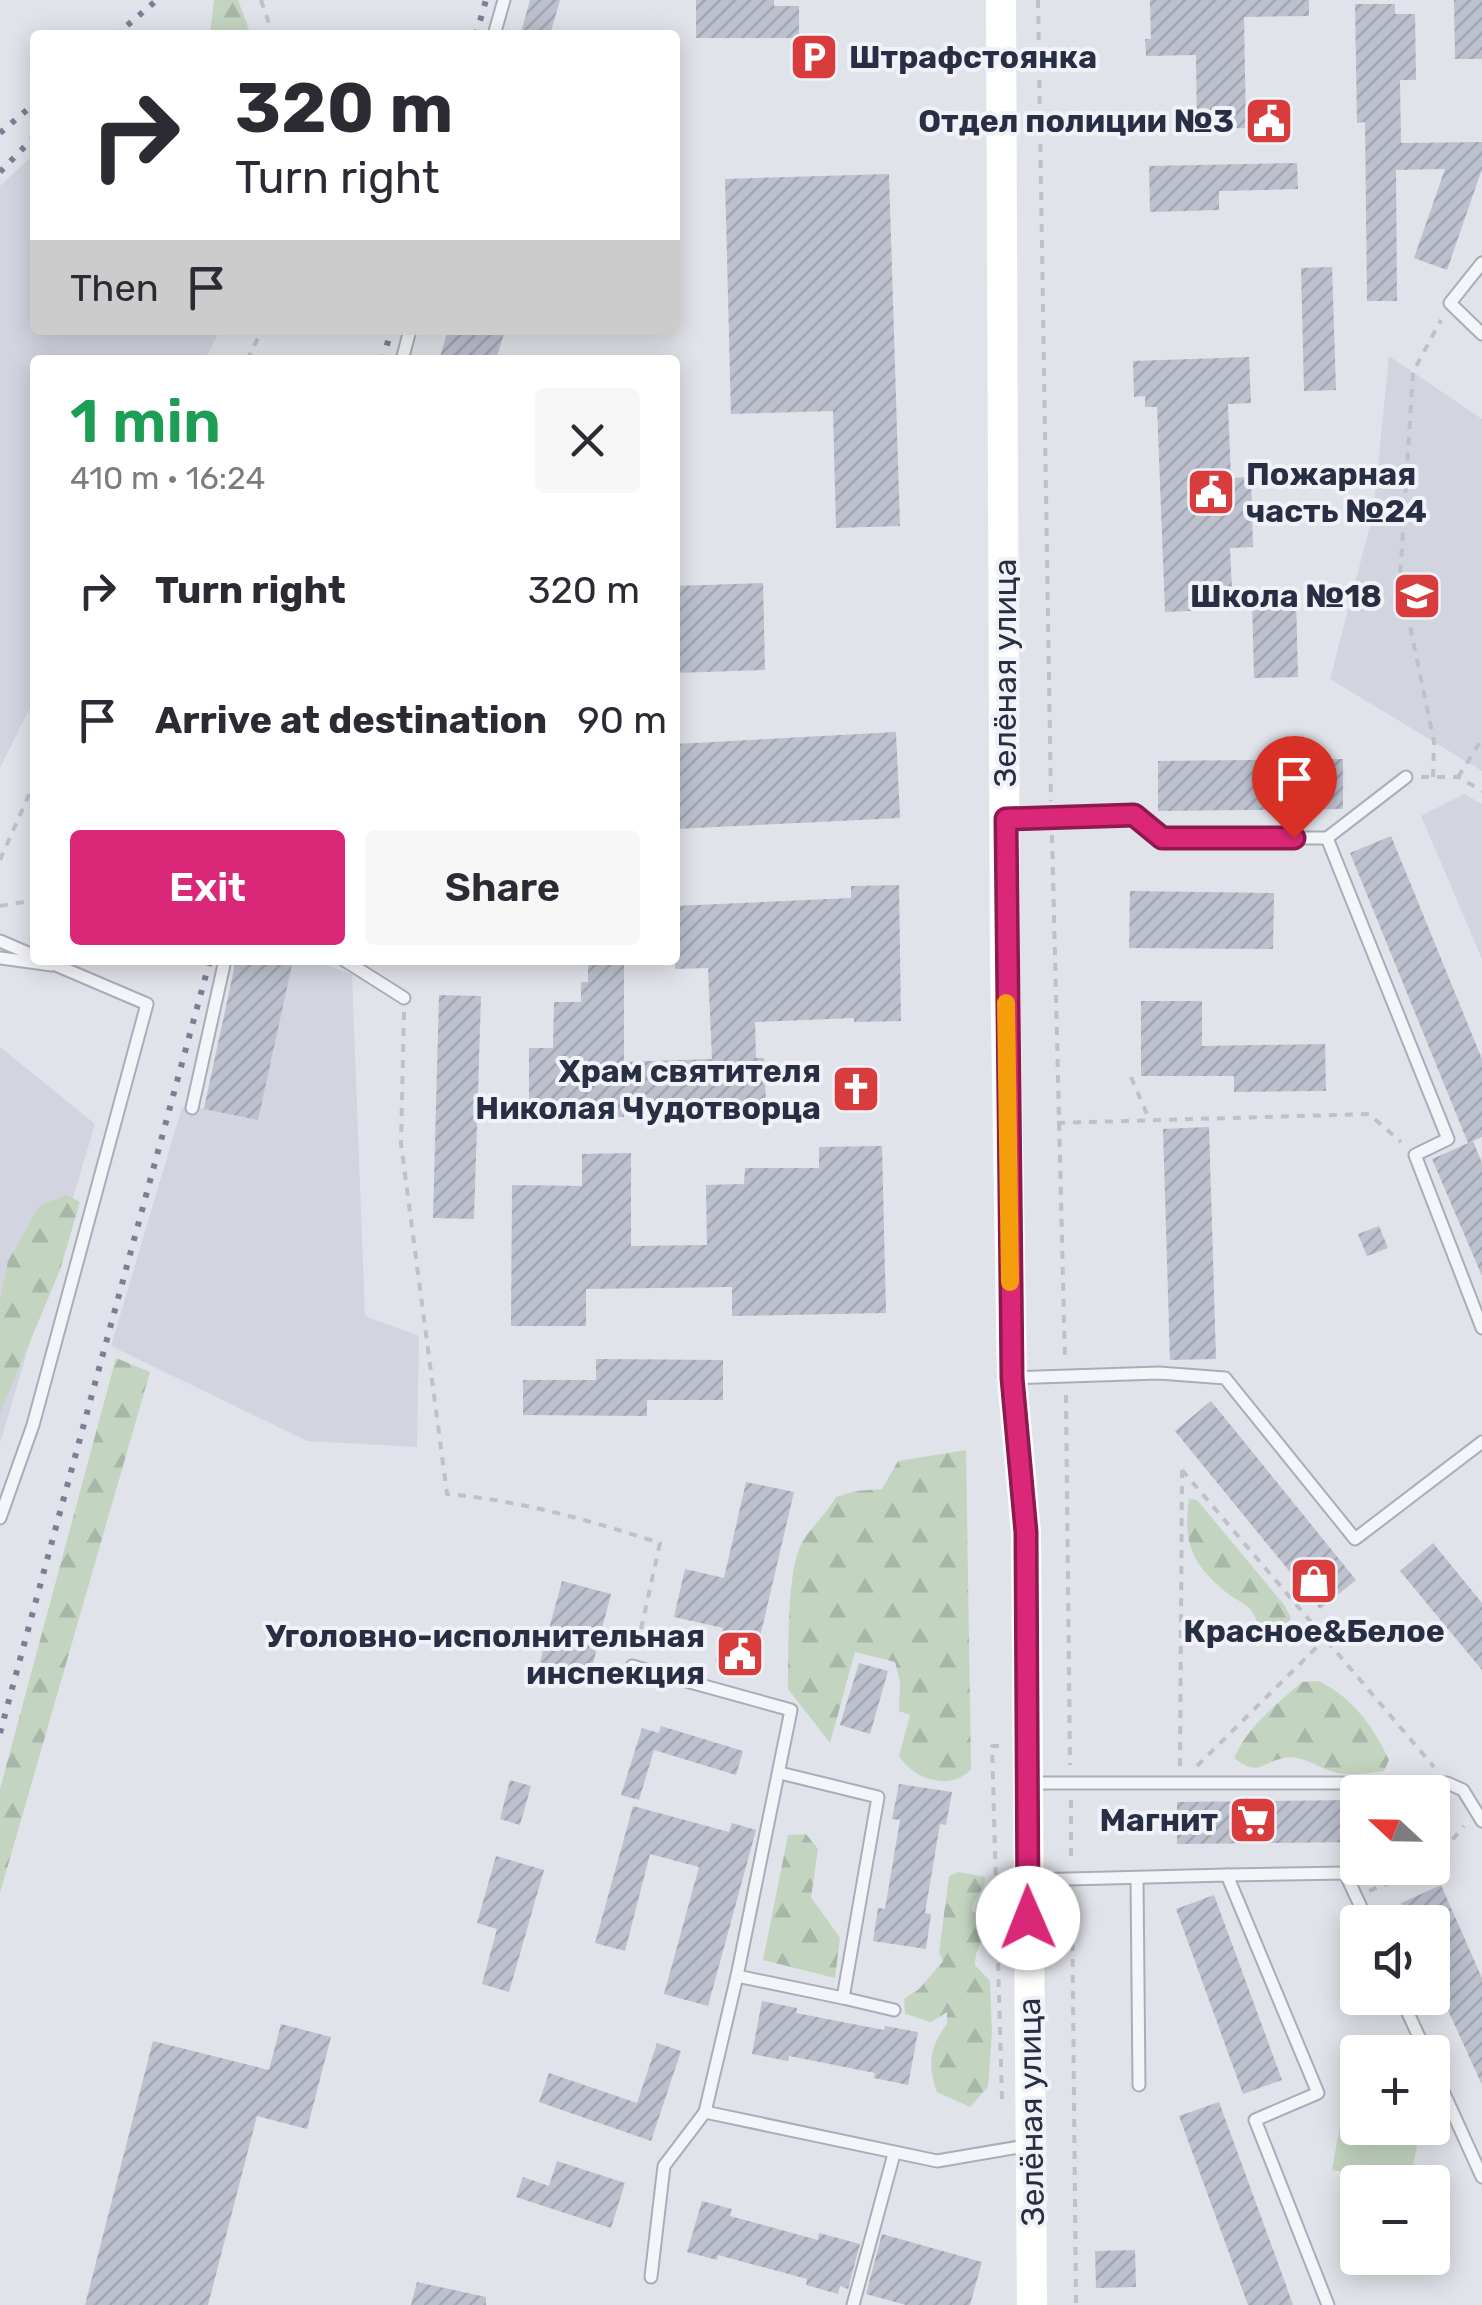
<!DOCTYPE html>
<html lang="en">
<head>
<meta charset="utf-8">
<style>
	body { margin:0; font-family:Rubik,sans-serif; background:#f7f7f7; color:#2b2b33; height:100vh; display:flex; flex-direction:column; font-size:38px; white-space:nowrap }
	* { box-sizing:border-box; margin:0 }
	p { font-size:32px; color:#7c7c81 }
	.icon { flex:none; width:55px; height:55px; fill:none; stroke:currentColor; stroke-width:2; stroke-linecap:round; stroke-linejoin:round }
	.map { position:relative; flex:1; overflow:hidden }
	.drawer { position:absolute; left:30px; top:355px; width:650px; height:610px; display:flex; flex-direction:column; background:#fff; border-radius:10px; box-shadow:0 5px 25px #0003 }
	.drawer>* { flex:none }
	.hud { position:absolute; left:30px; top:30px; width:650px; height:305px; border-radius:10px; box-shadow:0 5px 25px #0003; background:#fff; color:#2b2b33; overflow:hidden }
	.needle { width:65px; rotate:292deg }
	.fabs { position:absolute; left:1340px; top:1775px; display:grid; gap:20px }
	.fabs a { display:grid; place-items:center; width:110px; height:110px; border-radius:10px; background:#fff; box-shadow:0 5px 25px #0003; font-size:50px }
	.pin { position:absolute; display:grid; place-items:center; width:85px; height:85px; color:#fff; margin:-102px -42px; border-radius:50% 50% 50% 0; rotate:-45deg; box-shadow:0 0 10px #0007 }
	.pin .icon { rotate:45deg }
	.me { position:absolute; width:110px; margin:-55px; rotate:359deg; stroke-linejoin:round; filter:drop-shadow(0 0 8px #0008) }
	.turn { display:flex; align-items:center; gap:35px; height:210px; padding:0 40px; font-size:45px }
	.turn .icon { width:130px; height:130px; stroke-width:2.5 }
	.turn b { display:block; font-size:70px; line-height:85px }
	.then { display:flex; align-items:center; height:95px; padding:0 40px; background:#0003; gap:20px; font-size:38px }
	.round { display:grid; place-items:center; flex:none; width:105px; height:105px; border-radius:10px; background:#f7f7f7 }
	.head { display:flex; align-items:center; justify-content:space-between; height:170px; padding:0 40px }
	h1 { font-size:60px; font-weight:600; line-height:75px; color:#1e9e55 }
	.cta { display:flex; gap:20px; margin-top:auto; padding:20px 40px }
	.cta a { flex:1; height:115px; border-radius:10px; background:#db2777; color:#fff; font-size:40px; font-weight:600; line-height:115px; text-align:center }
	.cta a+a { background:#f7f7f7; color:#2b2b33 }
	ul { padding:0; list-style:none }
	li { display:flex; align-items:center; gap:30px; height:130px; padding:0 40px }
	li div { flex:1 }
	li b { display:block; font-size:38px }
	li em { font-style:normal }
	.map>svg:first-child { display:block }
	.built { fill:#d2d5e0 }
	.forest { fill:url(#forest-firs) }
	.pitch { fill:#c3d5c1 }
	.building { fill:url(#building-hatch) }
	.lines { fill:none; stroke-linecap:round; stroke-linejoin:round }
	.service-casing { stroke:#aaadb8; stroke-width:15 }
	.path { stroke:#bfc1c9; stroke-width:4; stroke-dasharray:8 8; stroke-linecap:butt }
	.service { stroke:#f4f5f8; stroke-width:11 }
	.secondary { stroke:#fff; stroke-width:30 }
	.rail { stroke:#797f95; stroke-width:6; stroke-dasharray:5 10; stroke-linecap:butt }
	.route-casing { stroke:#8e194d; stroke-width:25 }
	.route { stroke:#db2777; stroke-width:18 }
	.slow { stroke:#f59e0b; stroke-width:18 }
	.labels { text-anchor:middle; stroke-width:8; stroke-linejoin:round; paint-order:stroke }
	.poi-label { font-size:32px; font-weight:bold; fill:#282e43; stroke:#f0f2f8; text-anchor:end }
	.street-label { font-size:32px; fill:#282e43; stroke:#f0f2f8 }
</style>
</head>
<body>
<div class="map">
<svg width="1482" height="2305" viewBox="0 0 1482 2305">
	<defs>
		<pattern id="forest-firs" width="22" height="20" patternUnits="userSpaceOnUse" patternTransform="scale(2.5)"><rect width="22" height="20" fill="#c3d5c1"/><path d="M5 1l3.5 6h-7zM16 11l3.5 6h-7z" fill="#a8b7a7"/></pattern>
		<pattern id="building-hatch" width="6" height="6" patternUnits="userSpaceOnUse" patternTransform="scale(2.5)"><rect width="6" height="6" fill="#bdc1ce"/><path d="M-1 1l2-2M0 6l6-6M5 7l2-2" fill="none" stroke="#a2a6b2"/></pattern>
	</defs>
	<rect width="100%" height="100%" fill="#e1e3ea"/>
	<g class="built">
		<path d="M 35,153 L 35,330 L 220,330 L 205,360 L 35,360 L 35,698 L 0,768 L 0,186 Z"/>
		<path d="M 1389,356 L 1482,419 L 1482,771 L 1330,679 L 1373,514 Z"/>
		<path d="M 1464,794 L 1482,804 L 1482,959 L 1421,816 Z"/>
		<path d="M 236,960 L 309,960 L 352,974 L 365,1316 L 419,1336 L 417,1447 L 307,1441 L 111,1346 L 182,1107 L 204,1108 Z"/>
		<path d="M 0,1047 L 95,1124 L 0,1443 Z"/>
	</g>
	<g class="forest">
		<path d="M 214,0 L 238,0 L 251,35 L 210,35 Z"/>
		<path d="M 67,1195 L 80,1202 L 60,1270 L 0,1413 L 0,1300 L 8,1261 L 40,1205 Z"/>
		<path d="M 116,1358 L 150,1372 L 0,1893 L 0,1789 Z"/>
		<path d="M 966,1450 L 971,1770 C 949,1791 915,1780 899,1756 L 910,1715 L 899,1711 L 900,1682 L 895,1662 L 855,1652 L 830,1743 L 788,1689 C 789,1655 786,1567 803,1541 C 813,1525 827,1513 836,1497 L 856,1491 L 882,1489 L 898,1461 Z"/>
		<path d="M 1189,1499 L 1197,1500 L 1285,1606 L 1291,1618 L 1278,1637 L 1261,1634 C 1252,1600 1245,1608 1222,1589 C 1189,1560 1184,1540 1189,1499 Z"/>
		<path d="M 1319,1681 C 1352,1697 1374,1727 1389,1760 L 1384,1771 C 1368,1773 1352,1776 1337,1773 C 1320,1770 1303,1754 1284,1758 C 1260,1763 1259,1777 1234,1758 C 1248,1726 1276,1705 1302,1682 Z"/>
		<path d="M 806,1834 L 818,1849 L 811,1897 L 840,1938 L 835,1978 L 763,1960 L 788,1835 Z"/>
		<path d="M 959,1872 L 985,1877 C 986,1891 972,1897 972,1911 L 991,1922 L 976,1953 L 975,1965 L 990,1981 L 992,2032 L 988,2087 L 970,2107 L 937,2092 C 927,2065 930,2046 947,2024 L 947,2012 L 931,2022 L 905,2014 L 904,1999 L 919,1989 L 943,1961 L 939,1952 L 949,1876 Z"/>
	</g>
	<path class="pitch" d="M 1340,2125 L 1418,2140 L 1410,2182 L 1332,2170 Z"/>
	<g class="building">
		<path d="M 530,0 L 560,0 L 550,35 L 521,32 Z"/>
		<path d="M 696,0 L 774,0 L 774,6 L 799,6 L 799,38 L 696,38 Z"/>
		<path d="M 1150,0 L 1309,0 L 1309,16 L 1244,17 L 1246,128 L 1197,129 L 1196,55 L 1146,56 L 1145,39 L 1151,39 Z"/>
		<path d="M 1454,0 L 1482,0 L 1482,59 L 1455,59 Z"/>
		<path d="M 1355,4 L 1395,4 L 1395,14 L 1415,14 L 1416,80 L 1400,80 L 1401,143 L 1482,142 L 1482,169 L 1447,270 L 1414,258 L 1445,169 L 1396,170 L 1397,301 L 1367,301 L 1365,122 L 1357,123 Z"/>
		<path d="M 1297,163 L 1298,189 L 1219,191 L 1219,210 L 1150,212 L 1149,166 Z"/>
		<path d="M 889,174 L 900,526 L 836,528 L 833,411 L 731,414 L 725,179 Z"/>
		<path d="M 1332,267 L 1336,390 L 1304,391 L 1301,268 Z"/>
		<path d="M 448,330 L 505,330 L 496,360 L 439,360 Z"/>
		<path d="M 1249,357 L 1251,403 L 1228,404 L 1231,478 L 1251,477 L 1253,547 L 1230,548 L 1233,609 L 1165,612 L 1157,407 L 1145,407 L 1145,396 L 1134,397 L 1133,361 Z"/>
		<path d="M 763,583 L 765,670 L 675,673 L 675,586 Z"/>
		<path d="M 1296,597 L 1298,677 L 1254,678 L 1252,598 Z"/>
		<path d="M 896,732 L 900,818 L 675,829 L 675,744 Z"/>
		<path d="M 1343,759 L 1343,809 L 1158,811 L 1158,761 Z"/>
		<path d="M 1391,836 L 1482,1059 L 1482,1137 L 1468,1143 L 1350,853 Z"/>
		<path d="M 899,885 L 901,1021 L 854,1022 L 854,1018 L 755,1022 L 756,1058 L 764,1058 L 766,1107 L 624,1111 L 624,1117 L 529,1117 L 529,1048 L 553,1048 L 554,1002 L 581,1002 L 581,982 L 588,982 L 588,960 L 624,960 L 624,1062 L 712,1059 L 708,968 L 675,969 L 675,906 L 851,898 L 851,886 Z"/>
		<path d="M 1130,891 L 1274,893 L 1273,949 L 1129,948 Z"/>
		<path d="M 236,960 L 293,960 L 258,1120 L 204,1109 Z"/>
		<path d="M 439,995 L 481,996 L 474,1219 L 433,1218 Z"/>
		<path d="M 1141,1001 L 1202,1001 L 1202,1046 L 1325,1044 L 1326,1091 L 1234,1092 L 1234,1076 L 1141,1076 Z"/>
		<path d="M 836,1068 L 874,1068 L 875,1109 L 837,1110 Z"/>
		<path d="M 1209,1127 L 1216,1359 L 1170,1360 L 1163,1129 Z"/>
		<path d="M 1473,1141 L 1482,1163 L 1482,1276 L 1432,1159 Z"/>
		<path d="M 882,1146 L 886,1313 L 732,1316 L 732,1287 L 586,1289 L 586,1326 L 511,1326 L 512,1185 L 582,1186 L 582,1154 L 631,1153 L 631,1246 L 707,1245 L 706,1185 L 744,1184 L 745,1168 L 819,1168 L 819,1147 Z"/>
		<path d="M 1379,1226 L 1388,1248 L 1367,1256 L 1358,1234 Z"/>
		<path d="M 596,1359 L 723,1360 L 723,1400 L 647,1400 L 647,1416 L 523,1415 L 523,1380 L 596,1380 Z"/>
		<path d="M 1211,1401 L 1356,1580 L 1320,1609 L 1175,1431 Z"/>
		<path d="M 746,1482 L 794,1492 L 752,1671 L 715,1662 L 723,1628 L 674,1617 L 685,1569 L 724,1578 Z"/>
		<path d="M 1433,1543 L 1482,1603 L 1482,1670 L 1400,1571 Z"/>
		<path d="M 562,1581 L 611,1594 L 590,1675 L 540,1662 Z"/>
		<path d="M 859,1663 L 888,1671 L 870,1734 L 840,1725 Z"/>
		<path d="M 661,1726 L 743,1751 L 736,1775 L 654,1750 L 639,1800 L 621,1795 L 642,1728 L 659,1733 Z"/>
		<path d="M 510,1780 L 531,1786 L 520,1825 L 500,1819 Z"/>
		<path d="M 899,1784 L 952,1792 L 946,1825 L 940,1824 L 925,1913 L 931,1914 L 926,1949 L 873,1941 L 878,1908 L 885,1909 L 900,1820 L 892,1819 Z"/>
		<path d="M 1358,1800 L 1358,1842 L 1177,1844 L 1177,1802 Z"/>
		<path d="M 633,1806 L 729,1832 L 732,1823 L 756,1830 L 708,2006 L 664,1994 L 699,1867 L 650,1854 L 625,1951 L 595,1943 Z"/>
		<path d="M 496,1856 L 544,1870 L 509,1992 L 482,1984 L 497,1929 L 477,1923 Z"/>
		<path d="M 1441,1885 L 1482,1978 L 1482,2085 L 1432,1975 L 1432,1922 L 1409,1922 L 1401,1903 Z"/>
		<path d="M 1214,1895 L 1282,2080 L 1243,2094 L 1176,1909 Z"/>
		<path d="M 762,2001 L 797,2008 L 796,2013 L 884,2030 L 885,2026 L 918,2032 L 908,2085 L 874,2078 L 875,2073 L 789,2056 L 788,2061 L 752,2054 Z"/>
		<path d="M 281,2024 L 331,2037 L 307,2129 L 257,2116 L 208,2305 L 85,2305 L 153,2041 L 269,2070 Z"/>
		<path d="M 657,2043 L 681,2051 L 651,2141 L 539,2102 L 549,2073 L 637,2103 Z"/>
		<path d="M 1219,2102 L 1282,2274 L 1293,2305 L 1248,2305 L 1179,2116 Z"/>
		<path d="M 557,2161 L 625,2183 L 611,2228 L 516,2197 L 523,2177 L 549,2186 Z"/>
		<path d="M 702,2201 L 732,2209 L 730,2216 L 818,2240 L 819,2233 L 860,2244 L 848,2289 L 840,2286 L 838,2294 L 806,2285 L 807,2279 L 718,2255 L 717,2260 L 687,2252 Z"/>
		<path d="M 882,2234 L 982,2262 L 970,2305 L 906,2305 L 866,2294 Z"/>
		<path d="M 1135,2250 L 1136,2287 L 1096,2288 L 1095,2251 Z"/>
		<path d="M 417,2282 L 486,2297 L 486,2305 L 411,2305 Z"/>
	</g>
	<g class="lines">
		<g class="service-casing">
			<g id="service">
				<path d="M 494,35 L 504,0"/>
				<path d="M 1482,263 L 1450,303 L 1482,334"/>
				<path d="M 402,360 L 410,330"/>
				<path d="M 1007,819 L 1134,815 L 1162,838 L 1327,838 L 1448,1139 L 1415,1155 L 1482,1328"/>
				<path d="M 1327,838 L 1406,777"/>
				<path d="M 0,941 L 35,956"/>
				<path d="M 0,958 L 52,965"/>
				<path d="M 344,960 L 404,998"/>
				<path d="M 192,1108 L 225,960"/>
				<path d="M 1012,1378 L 1159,1373 L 1225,1378 L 1355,1539 L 1482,1442"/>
				<path d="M 0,1518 L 33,1425 L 147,1004 L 44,960"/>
				<path d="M 632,1666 L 791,1710 L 737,1976 L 705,2112 L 937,2161 L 1031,2145"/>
				<path d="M 1031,1783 L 1447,1783 L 1463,1790 L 1482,1821"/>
				<path d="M 1227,1875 L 1345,1873 L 1368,1922"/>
				<path d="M 1137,1878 L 1139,2085"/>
				<path d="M 1029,1880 L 1227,1875 L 1318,2093 L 1255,2120 L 1328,2305"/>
				<path d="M 737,1976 L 843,1998 L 878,1797 L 780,1773"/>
				<path d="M 843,1998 L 894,2010"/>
				<path d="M 1401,1998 L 1426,2052"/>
				<path d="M 1432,2067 L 1482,2177"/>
				<path d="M 651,2277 L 664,2166 L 705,2112"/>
				<path d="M 853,2305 L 894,2154"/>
			</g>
		</g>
		<g class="path">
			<path d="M 261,0 L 273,35"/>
			<path d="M 1038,0 L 1051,801"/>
			<path d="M 247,360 L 262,330"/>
			<path d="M 1421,777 L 1458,777 L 1482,791"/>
			<path d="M 1433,777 L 1434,742 L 1400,578 L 1413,372 L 1441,320"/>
			<path d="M 1458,777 L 1482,739"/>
			<path d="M 1052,835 L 1065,1360"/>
			<path d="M 0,860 L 35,781"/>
			<path d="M 0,906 L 35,900"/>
			<path d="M 404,1012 L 401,1144 L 447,1494 C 523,1501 588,1520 660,1543 L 636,1652"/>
			<path d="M 1131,1077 L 1149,1119"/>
			<path d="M 1057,1123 L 1369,1114 L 1401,1142"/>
			<path d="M 1066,1395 L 1070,1765"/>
			<path d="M 1182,1470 L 1434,1767"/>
			<path d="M 1180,1766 L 1182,1470"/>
			<path d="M 1197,1766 L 1325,1639"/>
			<path d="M 1071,1800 L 1071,1860"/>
			<path d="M 1432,1864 L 1464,1826"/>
			<path d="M 1369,1891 L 1425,1868"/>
			<path d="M 1072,1895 L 1076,2305"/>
			<path d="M 1002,2099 L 992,1746 L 1004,1746"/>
		</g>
		<use href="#service" class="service"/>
		<path class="secondary" d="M 1001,0 L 1005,961 L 1012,1378 L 1026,1533 L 1032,2305"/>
		<g class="rail">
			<path d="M 116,35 L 157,0"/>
			<path d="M 476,35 L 486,0"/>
			<path d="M 0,133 L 35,103"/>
			<path d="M 0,172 L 35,136"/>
			<path d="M 383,360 L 391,330"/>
			<path d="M 0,1733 L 210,960"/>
		</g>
	</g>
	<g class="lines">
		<g class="route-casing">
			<path id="route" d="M 1028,1918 L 1026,1532 L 1012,1378 L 1006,819 L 1134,815 L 1162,838 L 1294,838"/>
		</g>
		<use href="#route" class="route"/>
		<path class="slow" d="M 1006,1003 L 1010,1282"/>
	</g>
	<defs>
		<g id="parking-square" transform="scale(2.5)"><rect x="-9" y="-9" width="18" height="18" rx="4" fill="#d93c3d" stroke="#f0f2f8"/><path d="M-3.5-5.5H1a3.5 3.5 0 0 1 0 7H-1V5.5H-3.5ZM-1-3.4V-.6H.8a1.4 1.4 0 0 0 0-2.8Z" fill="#fff"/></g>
		<g id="civic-square" transform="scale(2.5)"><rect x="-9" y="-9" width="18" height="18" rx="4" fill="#d93c3d" stroke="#f0f2f8"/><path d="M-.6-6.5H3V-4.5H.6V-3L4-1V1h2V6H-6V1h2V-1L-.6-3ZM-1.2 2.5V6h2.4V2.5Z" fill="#fff"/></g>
		<g id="school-square" transform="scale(2.5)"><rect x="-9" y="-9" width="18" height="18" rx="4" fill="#d93c3d" stroke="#f0f2f8"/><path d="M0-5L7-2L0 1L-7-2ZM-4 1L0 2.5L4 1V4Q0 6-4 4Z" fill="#fff"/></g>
		<g id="church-square" transform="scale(2.5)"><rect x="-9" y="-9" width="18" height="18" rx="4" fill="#d93c3d" stroke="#f0f2f8"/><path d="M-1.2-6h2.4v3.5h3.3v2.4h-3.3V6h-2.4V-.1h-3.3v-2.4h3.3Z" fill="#fff"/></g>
		<g id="shop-square" transform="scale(2.5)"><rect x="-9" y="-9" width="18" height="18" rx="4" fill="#d93c3d" stroke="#f0f2f8"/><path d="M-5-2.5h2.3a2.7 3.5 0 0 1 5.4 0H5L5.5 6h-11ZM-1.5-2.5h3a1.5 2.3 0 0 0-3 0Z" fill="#fff"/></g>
		<g id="supermarket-square" transform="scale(2.5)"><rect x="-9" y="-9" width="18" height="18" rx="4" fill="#d93c3d" stroke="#f0f2f8"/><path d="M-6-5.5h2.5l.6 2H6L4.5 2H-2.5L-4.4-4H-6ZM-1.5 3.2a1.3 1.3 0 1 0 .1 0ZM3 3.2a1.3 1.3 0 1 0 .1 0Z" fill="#fff"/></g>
	</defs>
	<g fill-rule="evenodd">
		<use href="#parking-square" x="814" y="57"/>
		<use href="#civic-square" x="1269" y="121"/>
		<use href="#civic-square" x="1211" y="492"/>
		<use href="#school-square" x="1417" y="596"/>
		<use href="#church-square" x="856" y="1089"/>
		<use href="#shop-square" x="1314" y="1581"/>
		<use href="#civic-square" x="740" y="1654"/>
		<use href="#supermarket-square" x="1253" y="1820"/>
	</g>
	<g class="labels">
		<g class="poi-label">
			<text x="849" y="68" text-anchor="start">Штрафстоянка</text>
			<text x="1234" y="132">Отдел полиции №3</text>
			<text x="1246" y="485" text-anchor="start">Пожарная<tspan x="1246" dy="37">часть №24</tspan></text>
			<text x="1382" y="607">Школа №18</text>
			<text x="821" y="1082">Храм святителя<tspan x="821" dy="37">Николая Чудотворца</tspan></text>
			<text x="1314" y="1642" text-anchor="middle">Красное&amp;Белое</text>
			<text x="705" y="1647">Уголовно-исполнительная<tspan x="705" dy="37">инспекция</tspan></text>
			<text x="1218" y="1831">Магнит</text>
		</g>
		<g class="street-label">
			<text transform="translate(1005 673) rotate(-90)" y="11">Зелёная улица</text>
			<text transform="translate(1031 2112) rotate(-91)" y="11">Зелёная улица</text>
		</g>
	</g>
</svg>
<div class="fabs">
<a><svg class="needle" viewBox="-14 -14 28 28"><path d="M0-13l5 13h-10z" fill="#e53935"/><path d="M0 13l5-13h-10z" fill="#7c7c81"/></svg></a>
<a><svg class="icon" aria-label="sound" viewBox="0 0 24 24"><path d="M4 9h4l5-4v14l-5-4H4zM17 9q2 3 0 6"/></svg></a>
<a>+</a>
<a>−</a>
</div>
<div class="pin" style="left:1294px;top:838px;background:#d93025"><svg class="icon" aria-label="arrive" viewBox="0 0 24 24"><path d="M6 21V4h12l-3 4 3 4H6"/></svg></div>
<svg class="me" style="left:1028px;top:1918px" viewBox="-20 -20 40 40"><circle r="19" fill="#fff"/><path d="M0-13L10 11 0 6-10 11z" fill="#db2777"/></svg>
<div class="hud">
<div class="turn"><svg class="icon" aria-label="right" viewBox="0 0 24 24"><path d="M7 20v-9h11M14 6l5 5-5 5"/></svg><div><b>320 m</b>Turn right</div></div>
<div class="then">Then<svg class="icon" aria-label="arrive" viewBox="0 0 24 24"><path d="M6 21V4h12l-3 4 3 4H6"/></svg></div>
</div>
<section class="drawer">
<div class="head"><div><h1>1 min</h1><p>410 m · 16:24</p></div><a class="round"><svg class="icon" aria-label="close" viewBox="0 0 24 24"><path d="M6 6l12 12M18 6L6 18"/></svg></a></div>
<ul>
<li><svg class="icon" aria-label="right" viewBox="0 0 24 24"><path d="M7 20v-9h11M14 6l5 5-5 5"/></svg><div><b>Turn right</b></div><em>320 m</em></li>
<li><svg class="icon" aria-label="arrive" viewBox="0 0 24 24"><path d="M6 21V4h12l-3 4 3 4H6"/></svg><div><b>Arrive at destination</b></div><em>90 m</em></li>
</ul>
<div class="cta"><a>Exit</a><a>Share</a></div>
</section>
</div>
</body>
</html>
